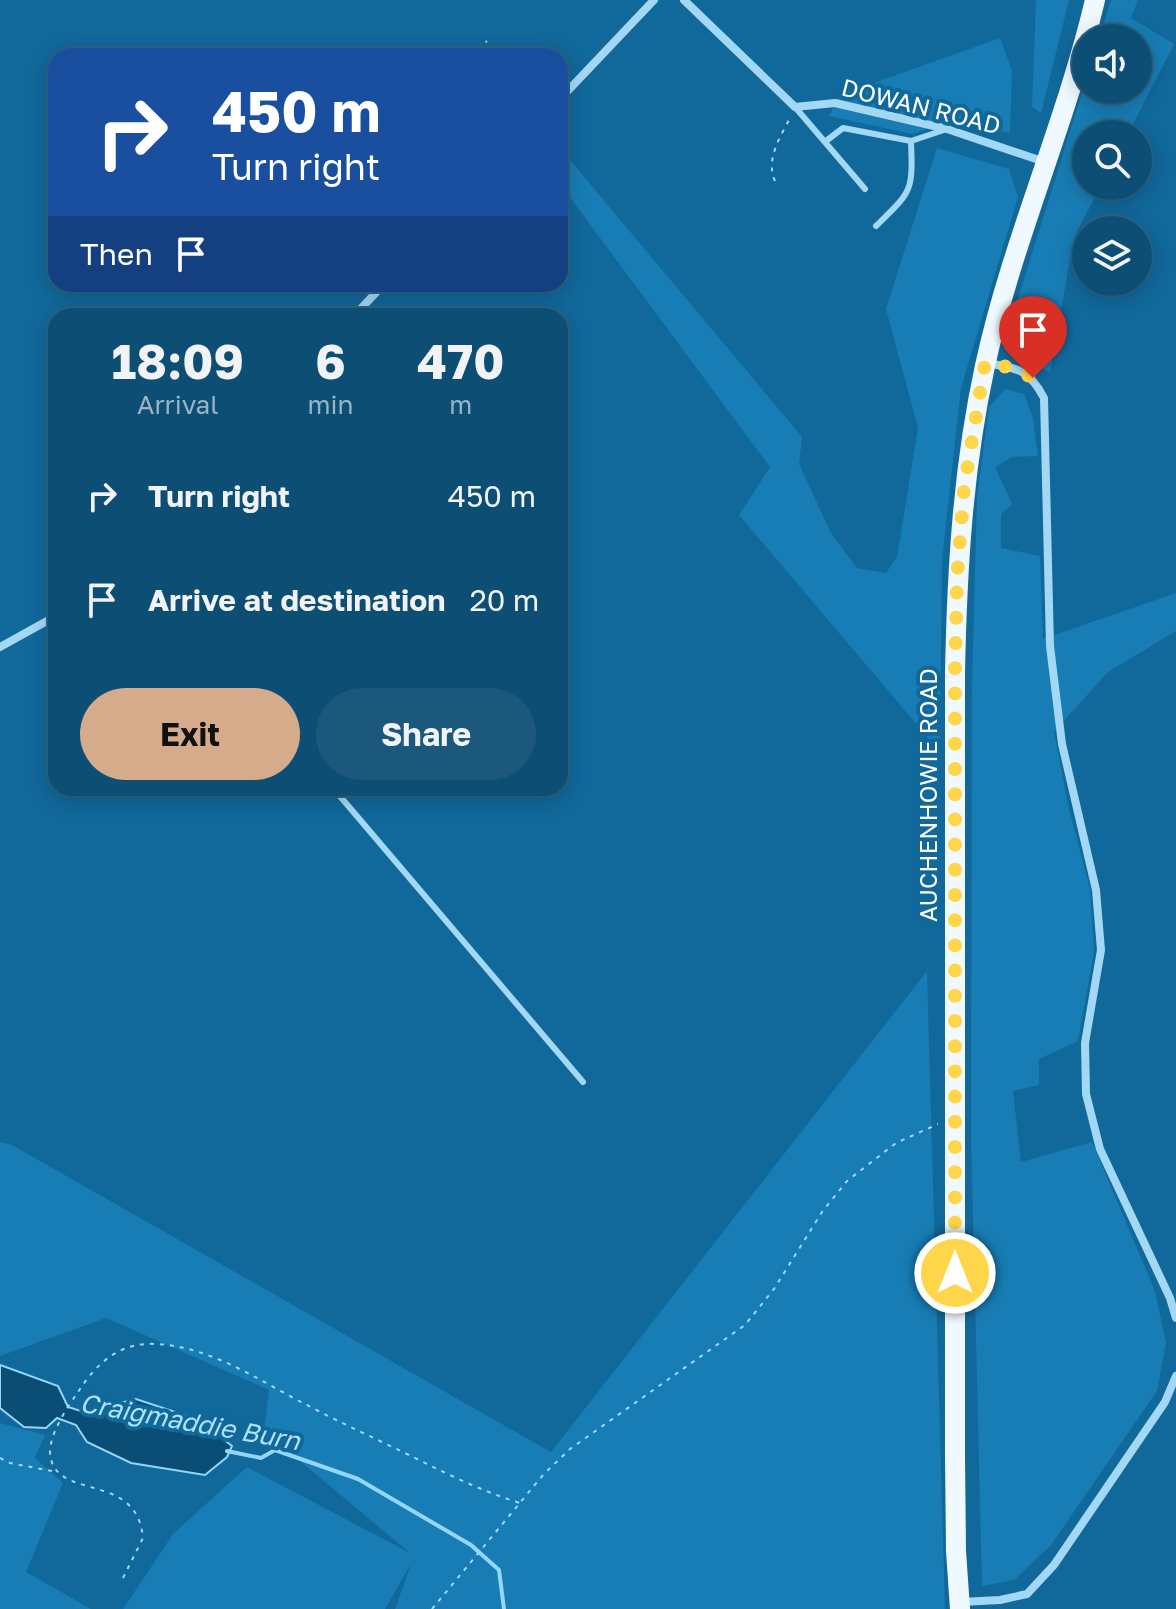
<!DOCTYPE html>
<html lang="en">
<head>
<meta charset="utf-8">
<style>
	body { margin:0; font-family:"Golos Text",sans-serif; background:#1b587c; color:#f1f3f6; height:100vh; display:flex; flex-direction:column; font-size:30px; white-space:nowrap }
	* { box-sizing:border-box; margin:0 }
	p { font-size:26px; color:#9ab4c5 }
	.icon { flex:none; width:44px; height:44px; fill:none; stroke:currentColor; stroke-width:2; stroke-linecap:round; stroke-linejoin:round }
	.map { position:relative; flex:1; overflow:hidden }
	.side { position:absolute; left:48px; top:308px; width:520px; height:488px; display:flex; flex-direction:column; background:#0d4e74; border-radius:24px; box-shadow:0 4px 20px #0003,0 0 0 2px #2d6586 }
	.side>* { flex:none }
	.banner { position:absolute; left:48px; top:48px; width:520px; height:244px; border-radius:24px; box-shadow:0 4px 20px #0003,0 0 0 2px #2d6586; background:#1a4fa0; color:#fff; overflow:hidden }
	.tools { position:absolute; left:1072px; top:24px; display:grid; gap:16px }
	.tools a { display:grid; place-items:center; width:80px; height:80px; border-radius:50%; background:#0d4e74; box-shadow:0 4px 20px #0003,0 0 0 2px #2d6586; font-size:40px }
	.pin { position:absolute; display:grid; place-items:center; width:68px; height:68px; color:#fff; margin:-82px -34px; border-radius:50% 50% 50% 0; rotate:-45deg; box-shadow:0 0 8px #0007 }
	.pin .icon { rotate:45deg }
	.me { position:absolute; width:88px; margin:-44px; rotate:0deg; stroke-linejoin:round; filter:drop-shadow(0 0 6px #0008) }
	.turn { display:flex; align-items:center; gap:28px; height:168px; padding:0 32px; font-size:36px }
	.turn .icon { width:104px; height:104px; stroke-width:2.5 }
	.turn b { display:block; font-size:56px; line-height:68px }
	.then { display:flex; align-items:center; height:76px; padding:0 32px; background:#0003; gap:16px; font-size:30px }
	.eta { display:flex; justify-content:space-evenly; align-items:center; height:136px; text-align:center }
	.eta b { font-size:48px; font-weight:700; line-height:56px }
	.action { display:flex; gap:16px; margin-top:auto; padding:16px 32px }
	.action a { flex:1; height:92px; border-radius:48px; background:#d6ab8b; color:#111; font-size:32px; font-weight:700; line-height:92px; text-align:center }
	.action a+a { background:#1b587c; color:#f1f3f6 }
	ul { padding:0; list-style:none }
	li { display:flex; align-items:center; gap:24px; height:104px; padding:0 32px }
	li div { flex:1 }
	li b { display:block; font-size:30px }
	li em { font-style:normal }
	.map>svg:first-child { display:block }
	.green { fill:#187db4 }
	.water { fill:#0a4d75; stroke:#95d6f8; stroke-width:2 }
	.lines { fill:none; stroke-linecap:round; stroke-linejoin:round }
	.stream { stroke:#95d6f8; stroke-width:4 }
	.path { stroke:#a3d8f4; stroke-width:2; stroke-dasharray:4 6; stroke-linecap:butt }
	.lane { stroke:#a3d8f4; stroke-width:6 }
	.street { stroke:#a3d8f4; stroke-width:8 }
	.primary { stroke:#f0f9ff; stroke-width:20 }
	.route { stroke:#ffd54a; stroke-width:14; stroke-dasharray:0 25.2 }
	.labels { text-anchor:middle; stroke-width:8; stroke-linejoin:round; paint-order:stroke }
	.street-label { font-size:24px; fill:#fff; stroke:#11689a }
	.water-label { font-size:26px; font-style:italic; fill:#afe1fb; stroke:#11689a }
</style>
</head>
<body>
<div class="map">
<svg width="1176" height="1609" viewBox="0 0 1176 1609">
	<rect width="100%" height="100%" fill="#11689a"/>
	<g class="green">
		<path d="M 1036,0 L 1069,0 L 1041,113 L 1032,107 Z"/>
		<path d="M 1111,0 L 1138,0 L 1131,18 L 1174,44 L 1128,134 L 1086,134 L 1086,186 L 1101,186 L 1074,237 L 1050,372 L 1026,362 L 1007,334 L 1086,80 L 1086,90 L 1138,90 L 1138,38 L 1099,38 Z"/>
		<path d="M 1000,38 L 1012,70 L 1010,133 L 956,120 L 912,134 L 829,116 L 840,95 Z"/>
		<path d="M 560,148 L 802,437 L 799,464 L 831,533 L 857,568 L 886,573 L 897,557 L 918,428 L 886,309 L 937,148 L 1009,169 L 1018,197 L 961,388 L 942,561 L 940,752 L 739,515 L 770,467 L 560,184 Z"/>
		<path d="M 1005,389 L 1024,394 L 1033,418 L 1038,456 L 1012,457 L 995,467 L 1012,504 L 1001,514 L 1001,548 L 1040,556 L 1043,639 L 1176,593 L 1176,631 L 1108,672 L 1054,732 L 1069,809 L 1090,889 L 1094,952 L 1078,1041 L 1039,1059 L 1039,1085 L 1013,1091 L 1021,1162 L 1092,1142 L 1155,1291 L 1166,1343 L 1157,1391 L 1051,1545 L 1014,1580 L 982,1586 L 971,1137 L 972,684 L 977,497 L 989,407 Z"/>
		<path d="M 927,971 L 945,1609 L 395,1609 L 411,1564 L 385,1609 L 123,1609 L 173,1534 L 247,1467 L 410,1553 L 264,1431 L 269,1390 L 106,1318 L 0,1356 L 0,1142 L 12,1145 L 551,1452 Z"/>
		<path d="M 0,1423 L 45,1435 L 35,1458 L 63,1483 L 26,1572 L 91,1609 L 0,1609 Z"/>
	</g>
	<path class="water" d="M 0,1365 L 58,1386 L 68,1407 L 84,1412 L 136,1399 L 199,1420 L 232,1446 L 227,1457 L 205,1475 L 131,1463 L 87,1442 L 76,1425 L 57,1418 L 46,1428 L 24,1427 L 0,1408 Z"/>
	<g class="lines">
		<path class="stream" d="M 227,1451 L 261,1458 L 275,1450 L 358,1479 L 471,1545 L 499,1570 L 504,1609"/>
		<g class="path">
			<path d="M 396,56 L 398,53 L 412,51 L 417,56"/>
			<path d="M 471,56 L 487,41"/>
			<path d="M 775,181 C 765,159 781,136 791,116"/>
			<path d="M 0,1458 L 10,1463 L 57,1472"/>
			<path d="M 123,1578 L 143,1538 C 137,1469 52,1503 50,1452 C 50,1433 67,1408 78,1392 C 96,1364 119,1342 155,1344 C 210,1346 258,1380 305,1404 C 339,1422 374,1438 409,1455 C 445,1473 481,1491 520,1503"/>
			<path d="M 432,1609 L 543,1475 L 570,1449 L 745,1325 L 774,1289 L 822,1212 L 847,1181 L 896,1143 L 938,1124"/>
		</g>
		<g class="lane">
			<path d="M 795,107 L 865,189"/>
			<path d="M 826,141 L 843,128 L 911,141 L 947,129"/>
			<path d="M 876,226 C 912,191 913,192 911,141"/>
			<path d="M 333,788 L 583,1082"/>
		</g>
		<g class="street">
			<path d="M 684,0 L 795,107 L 835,103 L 947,129 L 1045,162"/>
			<path d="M 560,99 L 654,0"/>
			<path d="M 354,316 L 384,284"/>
			<path d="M 986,363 C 1017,368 1029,369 1044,398 L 1050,646 L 1062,744 L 1096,890 L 1101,950 L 1085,1043 L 1086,1094 L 1100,1149 L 1170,1298 L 1176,1318"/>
			<path d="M 0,647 L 56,616"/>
			<path d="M 961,1602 L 1000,1600 L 1027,1594 L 1054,1565 L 1165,1402 L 1176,1376"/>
		</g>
		<path class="primary" d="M 960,1609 L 956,1551 L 955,1456 L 955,673 C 957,569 963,467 985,366 C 1012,241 1066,124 1095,0"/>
	</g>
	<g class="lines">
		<path class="route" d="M 955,1273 L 955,673 L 957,579 L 964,488 L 985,363 L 1014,368 L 1033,378"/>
	</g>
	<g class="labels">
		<g class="street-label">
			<text transform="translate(921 107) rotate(14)" y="8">DOWAN ROAD</text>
			<text transform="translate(929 795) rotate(-90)" y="8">AUCHENHOWIE ROAD</text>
		</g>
		<g class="water-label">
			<text transform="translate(190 1422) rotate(10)" y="9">Craigmaddie Burn</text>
		</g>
	</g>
</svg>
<div class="tools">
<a><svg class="icon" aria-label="sound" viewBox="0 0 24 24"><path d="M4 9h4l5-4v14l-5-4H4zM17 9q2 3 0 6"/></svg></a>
<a><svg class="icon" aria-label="search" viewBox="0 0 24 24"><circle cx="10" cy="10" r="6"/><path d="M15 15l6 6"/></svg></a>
<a><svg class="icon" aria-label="layers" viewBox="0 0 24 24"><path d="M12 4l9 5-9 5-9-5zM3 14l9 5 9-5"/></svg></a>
</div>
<div class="pin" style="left:1033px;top:378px;background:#d93025"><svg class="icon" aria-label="arrive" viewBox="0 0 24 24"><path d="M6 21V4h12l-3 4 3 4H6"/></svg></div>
<svg class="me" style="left:955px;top:1273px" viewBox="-20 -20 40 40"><circle r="17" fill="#ffd54a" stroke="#fff" stroke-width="3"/><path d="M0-11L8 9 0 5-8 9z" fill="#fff"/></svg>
<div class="banner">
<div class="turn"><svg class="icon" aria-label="right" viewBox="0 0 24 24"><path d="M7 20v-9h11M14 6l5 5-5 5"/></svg><div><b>450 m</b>Turn right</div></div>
<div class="then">Then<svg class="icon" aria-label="arrive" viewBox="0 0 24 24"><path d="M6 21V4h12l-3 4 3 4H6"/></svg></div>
</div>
<section class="side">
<div class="eta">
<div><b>18:09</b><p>Arrival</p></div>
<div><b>6</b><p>min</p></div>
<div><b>470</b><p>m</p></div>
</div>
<ul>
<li><svg class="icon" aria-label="right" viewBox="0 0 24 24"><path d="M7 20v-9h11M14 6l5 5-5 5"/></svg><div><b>Turn right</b></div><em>450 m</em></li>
<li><svg class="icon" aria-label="arrive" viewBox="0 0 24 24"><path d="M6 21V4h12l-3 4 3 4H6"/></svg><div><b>Arrive at destination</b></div><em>20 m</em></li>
</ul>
<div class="action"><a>Exit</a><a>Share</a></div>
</section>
</div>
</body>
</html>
